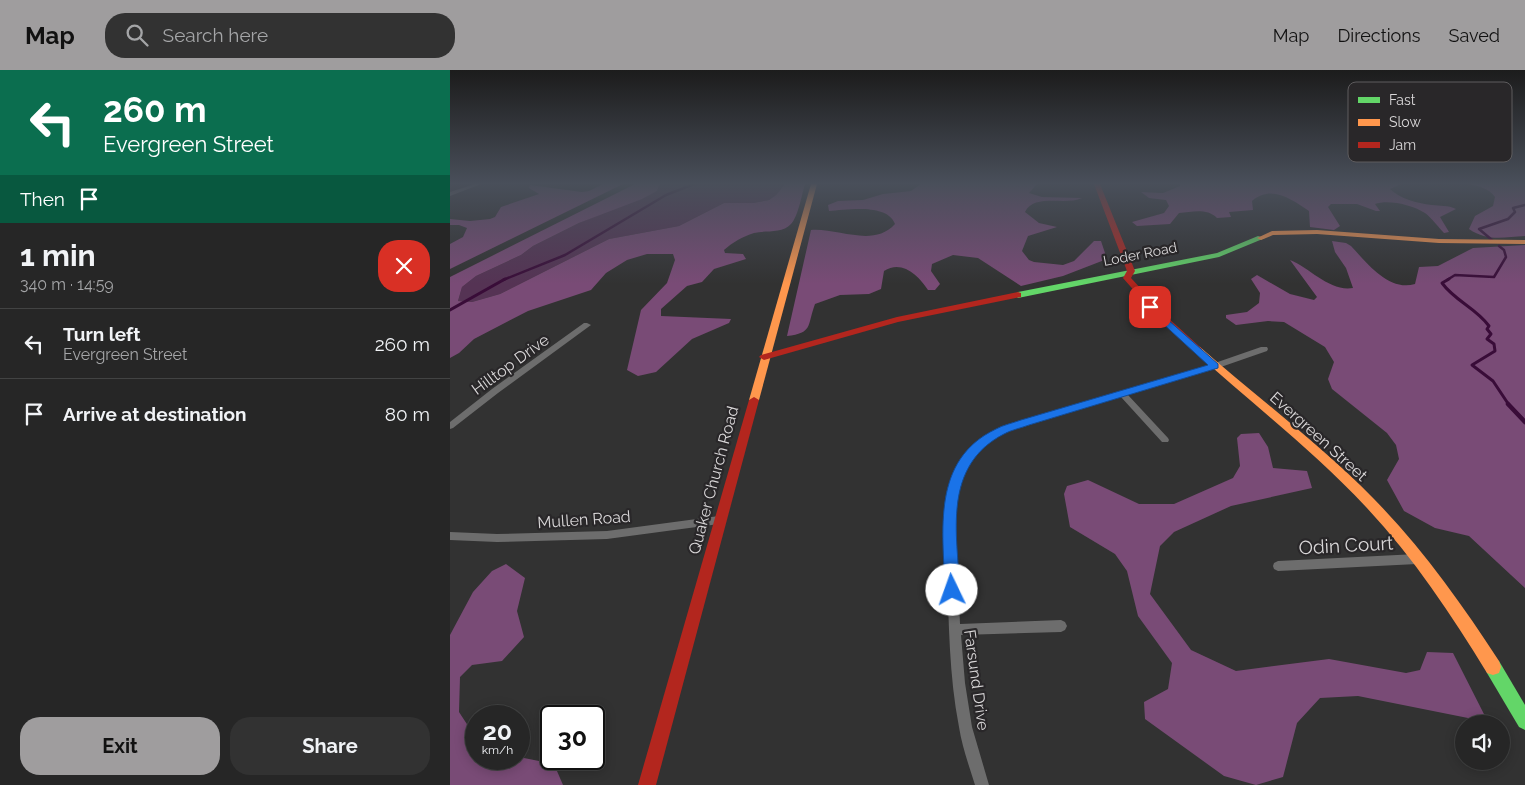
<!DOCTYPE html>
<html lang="en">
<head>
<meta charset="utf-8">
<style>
	body { margin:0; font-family:Raleway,sans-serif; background:#323232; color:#f1f3f6; height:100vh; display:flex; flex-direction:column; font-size:19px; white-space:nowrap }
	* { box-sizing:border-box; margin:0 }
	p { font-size:16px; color:#a4a5a7 }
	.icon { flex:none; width:28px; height:28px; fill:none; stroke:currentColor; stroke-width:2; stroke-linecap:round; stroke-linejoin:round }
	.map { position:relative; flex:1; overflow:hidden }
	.drawer { display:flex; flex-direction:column; background:#262626; width:450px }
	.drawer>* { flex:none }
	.hud { background:#0b6e4f; color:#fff; overflow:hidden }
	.fabs { position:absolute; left:1005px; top:645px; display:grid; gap:10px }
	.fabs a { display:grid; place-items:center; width:55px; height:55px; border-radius:50%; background:#262626; box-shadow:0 2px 12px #0003,0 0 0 1px #424343; font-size:25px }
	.speed { position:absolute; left:15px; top:635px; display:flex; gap:10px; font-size:25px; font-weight:700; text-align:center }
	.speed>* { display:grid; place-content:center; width:65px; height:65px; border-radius:50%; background:#262626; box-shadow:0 2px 12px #0003,0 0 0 1px #424343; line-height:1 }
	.speed small { font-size:12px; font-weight:400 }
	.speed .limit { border:2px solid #111; border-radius:8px; background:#fff; color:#111 }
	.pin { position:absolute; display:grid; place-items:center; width:42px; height:42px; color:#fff; margin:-21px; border-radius:10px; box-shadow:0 2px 8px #0006 }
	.me { position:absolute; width:55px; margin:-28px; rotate:357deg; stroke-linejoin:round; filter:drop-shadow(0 0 4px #0008) }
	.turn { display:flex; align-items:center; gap:18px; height:105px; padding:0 20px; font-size:22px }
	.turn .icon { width:65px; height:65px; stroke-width:2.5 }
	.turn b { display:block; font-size:35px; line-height:42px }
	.then { display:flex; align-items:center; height:48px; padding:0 20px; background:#0003; gap:10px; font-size:19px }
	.round { display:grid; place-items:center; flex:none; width:52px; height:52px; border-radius:20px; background:#323232 }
	.headline { display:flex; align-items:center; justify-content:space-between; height:85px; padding:0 20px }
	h1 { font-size:30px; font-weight:700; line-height:38px }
	.action { display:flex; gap:10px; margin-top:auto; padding:10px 20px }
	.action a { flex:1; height:58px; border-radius:20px; background:#9f9d9e; color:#111; font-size:20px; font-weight:700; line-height:58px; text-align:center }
	.action a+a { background:#323232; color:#f1f3f6 }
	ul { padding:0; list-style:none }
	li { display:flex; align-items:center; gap:15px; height:70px; padding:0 20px; border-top:1px solid #424343 }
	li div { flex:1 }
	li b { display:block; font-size:19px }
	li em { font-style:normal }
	header { display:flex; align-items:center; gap:30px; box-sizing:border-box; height:70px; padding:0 25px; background:#9f9d9e; color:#111 }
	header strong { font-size:24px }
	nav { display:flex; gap:28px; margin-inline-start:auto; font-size:18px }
	.search { width:350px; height:45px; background:#323232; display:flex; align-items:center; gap:12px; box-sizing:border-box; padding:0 18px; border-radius:20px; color:#a4a5a7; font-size:19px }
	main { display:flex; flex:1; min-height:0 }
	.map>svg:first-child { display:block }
	.green { fill:#553354 }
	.forest { fill:#794b76 }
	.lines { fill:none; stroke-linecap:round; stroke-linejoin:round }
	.stream-far2 { stroke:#390c38; stroke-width:2.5 }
	.stream-far1 { stroke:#390c38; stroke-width:3 }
	.stream { stroke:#390c38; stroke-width:4.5 }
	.street { fill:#6d6d6d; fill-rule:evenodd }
	.fast { fill:#63d668; fill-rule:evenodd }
	.slow { fill:#ff974d; fill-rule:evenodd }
	.jam { fill:#b3261e; fill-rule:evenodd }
	.route { fill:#1a73e8; stroke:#114b97 }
	.labels { text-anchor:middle; stroke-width:4.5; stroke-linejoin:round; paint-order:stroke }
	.far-street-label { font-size:14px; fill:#d9d7d8; stroke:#292729 }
	.street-label { font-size:16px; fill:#d9d7d8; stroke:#292729 }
	.near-street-label { font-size:19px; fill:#d9d7d8; stroke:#292729 }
	.key { fill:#292729; stroke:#5e5c5e; stroke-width:1 }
	.key-label { font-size:14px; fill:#d9d7d8 }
</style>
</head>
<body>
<header>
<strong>Map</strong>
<div class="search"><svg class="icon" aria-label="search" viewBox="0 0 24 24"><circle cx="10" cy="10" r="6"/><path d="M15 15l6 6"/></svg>Search here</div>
<nav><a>Map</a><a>Directions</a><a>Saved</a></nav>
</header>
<main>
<section class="drawer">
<div class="hud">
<div class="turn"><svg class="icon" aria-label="left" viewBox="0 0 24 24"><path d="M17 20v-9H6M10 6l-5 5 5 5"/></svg><div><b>260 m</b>Evergreen Street</div></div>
<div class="then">Then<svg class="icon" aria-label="arrive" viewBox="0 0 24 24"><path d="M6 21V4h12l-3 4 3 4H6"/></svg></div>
</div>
<div class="headline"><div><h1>1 min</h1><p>340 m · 14:59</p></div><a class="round" style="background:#d93025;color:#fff"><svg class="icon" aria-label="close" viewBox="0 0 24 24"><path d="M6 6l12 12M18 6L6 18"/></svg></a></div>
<ul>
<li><svg class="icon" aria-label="left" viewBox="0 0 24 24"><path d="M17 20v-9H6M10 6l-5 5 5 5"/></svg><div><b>Turn left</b><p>Evergreen Street</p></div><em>260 m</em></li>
<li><svg class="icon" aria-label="arrive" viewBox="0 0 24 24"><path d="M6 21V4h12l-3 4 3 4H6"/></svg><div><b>Arrive at destination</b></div><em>80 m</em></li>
</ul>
<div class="action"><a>Exit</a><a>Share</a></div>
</section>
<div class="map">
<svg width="1075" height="715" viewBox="0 0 1075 715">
	<rect width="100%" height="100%" fill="#323232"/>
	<path class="green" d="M 210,114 L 335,114 L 326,125 L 319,130 L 303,133 L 274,133 L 229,156 L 159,169 L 50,224 L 22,232 L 8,231 L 12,217 L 26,206 L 71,185 L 83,176 L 129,153 L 207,121 Z"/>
	<g class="forest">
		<path d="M 153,114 L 173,114 L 0,199 L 0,174 L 13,167 L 17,158 L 9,155 L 0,155 L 0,149 L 20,151 L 40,149 L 45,147 L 51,137 L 89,124 L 79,118 L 80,115 L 132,122 L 139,121 Z"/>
		<path d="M 185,114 L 210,114 L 207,121 L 192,129 L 129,153 L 83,176 L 71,185 L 26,206 L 12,217 L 8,231 L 22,232 L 50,224 L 159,169 L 229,156 L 274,133 L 303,133 L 319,130 L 326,125 L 335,114 L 355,114 C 352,124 348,147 341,154 C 332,164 316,160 304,163 C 292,167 283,172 274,180 L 275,183 L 293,184 L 296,189 L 264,199 L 252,212 L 237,216 L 211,239 L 211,246 L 281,249 L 279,253 L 242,269 L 206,302 L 188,306 L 177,300 L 191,240 L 217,213 L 225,190 L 223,184 L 197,184 L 177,190 L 156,203 L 141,220 L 78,241 L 24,269 L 9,283 L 0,288 L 0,207 Z"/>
		<path d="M 471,114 L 587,114 L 579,123 L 592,127 L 632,128 C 616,136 584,123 575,142 L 589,153 L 607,157 L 578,166 L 572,181 L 579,190 L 584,192 L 613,195 L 624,191 L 644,171 L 651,171 L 657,189 L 613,206 L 571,216 L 528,188 L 503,185 L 482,194 L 481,201 L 490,214 L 485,220 L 478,220 C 469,206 452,189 434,201 L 431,219 L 419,224 L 390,225 L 365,234 C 357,256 363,263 337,266 L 361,160 C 389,158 423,178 445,154 C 437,133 397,140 379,141 L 378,135 L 388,131 L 413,130 L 433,124 L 461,121 Z"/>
		<path d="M 730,114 L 959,114 L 951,114 L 940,119 C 951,129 966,133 982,135 C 990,136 998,135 1006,139 L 990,147 L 999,162 L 994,163 C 988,157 982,148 975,143 C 963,135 938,129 925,134 L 930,141 L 926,141 L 907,134 L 881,134 L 878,137 L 890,156 L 884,160 L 860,157 L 859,141 C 842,130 822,114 802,131 L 803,140 L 779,142 L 781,147 L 767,148 C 757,138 742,142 729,143 L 720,154 L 687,156 L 682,152 L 714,143 L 719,136 L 716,130 L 699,128 L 691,122 L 713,123 L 730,116 Z"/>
		<path d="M 1018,114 L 1075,114 L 1075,166 C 1054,167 1038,172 1019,159 L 1025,146 L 1043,136 L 1045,127 C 1039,118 1028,116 1018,114 Z"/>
		<path d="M 882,171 L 896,173 L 901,176 C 917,193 939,222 965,214 L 969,197 L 988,196 L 1023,178 L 1075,175 L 1075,518 L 1019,466 L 985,458 L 954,441 L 937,410 L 949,389 L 946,375 L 937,363 L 882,319 L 878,309 L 884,292 L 875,277 L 834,252 L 818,251 L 786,255 L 776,248 L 776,245 L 797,242 L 809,233 L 810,223 L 801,209 L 807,205 L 840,224 L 864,230 L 867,227 L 840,190 C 860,198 880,222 903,218 L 896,198 L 885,182 Z"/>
		<path d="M 809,363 L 818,377 L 823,398 L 857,401 L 862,418 L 781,436 L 724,462 L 710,476 L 700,524 L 741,580 L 786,601 L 879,589 L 956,603 L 970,600 L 977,582 L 1003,583 L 1038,652 L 908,626 L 870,628 L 847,653 L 833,707 L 806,715 L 774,706 L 695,649 L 694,632 L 718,619 L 722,593 L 688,546 L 677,501 L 665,484 L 620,457 L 614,424 L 617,416 L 638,410 L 689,434 L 724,434 L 783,408 L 790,396 L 787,368 L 791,364 Z"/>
		<path d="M 56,494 L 75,508 L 67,541 L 74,567 L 52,591 L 22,595 L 10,607 L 9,642 L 26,668 L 26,689 L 69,687 L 104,694 L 113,715 L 0,715 L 0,565 L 23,522 L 42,501 Z"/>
	</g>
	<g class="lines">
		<g class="stream-far2">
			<path d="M 1042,170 L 1029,159 L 1058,149 L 1065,142 L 1063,138 L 1075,135"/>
			<path d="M 53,210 L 115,185 L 216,125 L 244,114"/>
			<path d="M 997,210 L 1005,205 L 1044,207 L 1056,187 L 1054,180 L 1049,176"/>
		</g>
		<g class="stream-far1">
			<path d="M 999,209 L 992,213 C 1005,231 1026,238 1039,256 L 1037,259 L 1041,264 L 1037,269 L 1044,274 L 1045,281 L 1022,295 L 1043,311 L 1059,335"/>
			<path d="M 0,240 L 55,209"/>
		</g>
		<path class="stream" d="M 1058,334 L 1075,352"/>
		<g class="street">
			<path d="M 25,114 L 31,114 L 0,126 L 0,122 Z"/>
			<path d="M 134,253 L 137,253 L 141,255 L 48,323 L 3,358 L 0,359 L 0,352 L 42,319 Z"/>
			<path d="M 811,277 L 817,277 L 818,279 L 817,281 L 768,298 L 678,325 L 718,368 L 719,370 L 718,372 L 712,372 L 671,327 L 553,363 L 533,377 L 517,395 L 511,407 L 508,418 L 505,442 L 510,554 L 611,550 L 615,552 L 617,556 L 615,560 L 611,562 L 511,565 L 515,613 L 522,657 L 539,715 L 525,715 C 519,696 512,676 509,657 C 499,605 499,554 497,502 C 495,470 491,438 501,408 C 509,385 528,371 547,359 L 762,294 Z"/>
			<path d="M 269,446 L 273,447 L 274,450 L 273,453 L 269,454 L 157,469 L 47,472 L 0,470 L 0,462 L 47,464 L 157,461 Z"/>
			<path d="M 967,484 L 971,486 L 972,489 L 971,492 L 967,494 L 828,501 L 824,499 L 823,496 L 824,493 L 828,491 Z"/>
		</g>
		<g class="fast">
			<path d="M 808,166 L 815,168 L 769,187 L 568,228 L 564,225 L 568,222 L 767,183 Z"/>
			<path d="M 1043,589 L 1049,591 L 1075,635 L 1075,660 L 1069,657 L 1037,603 L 1035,597 L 1037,591 Z"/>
		</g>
		<g class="slow">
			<path d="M 361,114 L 367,114 L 309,330 L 304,333 L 299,330 Z"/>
			<path d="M 867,160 L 989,169 L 1075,170 L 1075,174 L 989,173 L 867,164 L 823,165 L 811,170 L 807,168 L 822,161 Z"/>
			<path d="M 747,276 L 750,277 C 808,328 870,374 924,429 C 972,478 1012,534 1049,591 L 1051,597 L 1049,603 L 1043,605 L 1037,603 C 1001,544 963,487 916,437 C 863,380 801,333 744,281 L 742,279 Z"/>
		</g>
		<g class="jam">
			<path d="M 644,114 L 650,114 L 685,201 L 681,208 L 716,246 L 750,277 L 752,279 L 750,281 L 744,281 L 710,250 L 673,208 L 677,201 Z"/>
			<path d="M 568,222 L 571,223 L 571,227 L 448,252 L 314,290 L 309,287 L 311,285 L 447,247 Z"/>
			<path d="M 304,327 L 309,330 L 206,715 L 188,715 L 299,330 Z"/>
		</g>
	</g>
	<linearGradient id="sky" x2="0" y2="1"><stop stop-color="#1c1c1c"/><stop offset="0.53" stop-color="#494f5a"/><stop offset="1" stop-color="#494f5a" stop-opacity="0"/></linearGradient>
	<rect width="1075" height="214" fill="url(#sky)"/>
	<path class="route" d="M 700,234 L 768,294 L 768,298 L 579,355 C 571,358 561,360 554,364 C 492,396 507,464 510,520 L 508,525 L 502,527 L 497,525 L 495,520 C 493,461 481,390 546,359 C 553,355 563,353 571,350 L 758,295 L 697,239 L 696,237 Z"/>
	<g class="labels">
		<g class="far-street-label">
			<text transform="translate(690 184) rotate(-11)" y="5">Loder Road</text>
		</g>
		<g class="street-label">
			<text transform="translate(60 294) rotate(-36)" y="6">Hilltop Drive</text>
			<text transform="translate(869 366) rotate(42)" y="6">Evergreen Street</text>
			<text transform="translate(263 410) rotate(-75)" y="6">Quaker Church Road</text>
			<text transform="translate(134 449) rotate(-4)" y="6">Mullen Road</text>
			<text transform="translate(527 610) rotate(82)" y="6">Farsund Drive</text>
		</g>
		<g class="near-street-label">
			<text transform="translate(896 475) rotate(-3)" y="7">Odin Court</text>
		</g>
	</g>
	<rect x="898" y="12" width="164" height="80" rx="8" class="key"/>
	<rect x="908" y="27" width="22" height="6" fill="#63d668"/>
	<rect x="908" y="49" width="22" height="7" fill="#ff974d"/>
	<rect x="908" y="72" width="22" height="6" fill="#b3261e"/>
	<g class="key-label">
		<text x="939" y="35">Fast</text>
		<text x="939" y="57">Slow</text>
		<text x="939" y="80">Jam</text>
	</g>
</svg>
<div class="fabs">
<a><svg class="icon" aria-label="sound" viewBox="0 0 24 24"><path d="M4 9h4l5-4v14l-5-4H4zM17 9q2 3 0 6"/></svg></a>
</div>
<div class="speed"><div>20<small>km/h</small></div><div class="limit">30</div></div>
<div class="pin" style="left:700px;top:237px;background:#d93025"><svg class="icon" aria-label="arrive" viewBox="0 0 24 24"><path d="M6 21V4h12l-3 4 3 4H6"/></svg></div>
<svg class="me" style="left:502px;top:520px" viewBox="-20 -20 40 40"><circle r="19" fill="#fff"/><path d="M0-13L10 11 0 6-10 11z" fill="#1a73e8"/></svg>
</div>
</main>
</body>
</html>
